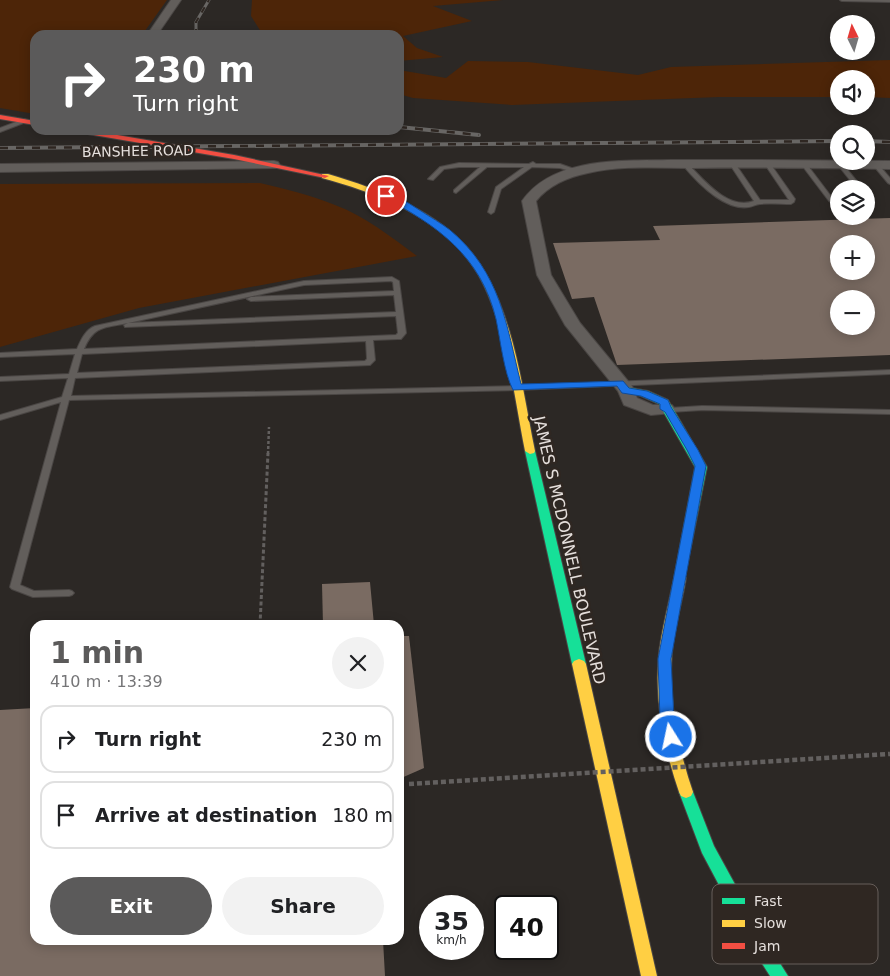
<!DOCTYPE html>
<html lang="en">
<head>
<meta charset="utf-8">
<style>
	body { margin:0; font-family:"DejaVu Sans",sans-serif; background:#f2f2f2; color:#202124; height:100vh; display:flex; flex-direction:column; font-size:19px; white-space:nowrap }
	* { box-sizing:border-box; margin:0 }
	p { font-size:16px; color:#757577 }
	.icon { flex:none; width:28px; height:28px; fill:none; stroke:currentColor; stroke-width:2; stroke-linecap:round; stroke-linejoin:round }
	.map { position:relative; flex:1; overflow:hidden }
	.drawer { position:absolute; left:30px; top:620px; width:374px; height:325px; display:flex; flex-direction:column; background:#fff; border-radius:15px; box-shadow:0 2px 12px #0003 }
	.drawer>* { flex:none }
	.hud { position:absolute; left:30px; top:30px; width:374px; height:105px; border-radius:15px; box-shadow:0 2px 12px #0003; background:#5b5a5a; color:#fff; overflow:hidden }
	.needle { width:32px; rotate:355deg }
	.fabs { position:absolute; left:830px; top:15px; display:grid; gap:10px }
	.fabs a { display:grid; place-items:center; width:45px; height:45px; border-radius:50%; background:#fff; box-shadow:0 2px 12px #0003; font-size:25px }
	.speed { position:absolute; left:419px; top:895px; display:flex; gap:10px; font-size:25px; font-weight:700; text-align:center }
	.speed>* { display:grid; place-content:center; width:65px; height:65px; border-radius:50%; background:#fff; box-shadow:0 2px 12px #0003; line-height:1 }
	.speed small { font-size:12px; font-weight:400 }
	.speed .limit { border:2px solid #111; border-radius:8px; background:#fff; color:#111 }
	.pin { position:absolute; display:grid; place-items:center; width:42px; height:42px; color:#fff; margin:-21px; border:2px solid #fff; border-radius:50%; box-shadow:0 1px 5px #0007 }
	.me { position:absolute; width:55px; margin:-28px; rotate:350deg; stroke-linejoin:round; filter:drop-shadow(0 0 4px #0008) }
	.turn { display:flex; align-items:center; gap:18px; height:105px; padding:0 20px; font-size:22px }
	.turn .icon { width:65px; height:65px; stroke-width:2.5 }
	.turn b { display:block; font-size:35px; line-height:42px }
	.round { display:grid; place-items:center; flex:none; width:52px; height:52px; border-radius:26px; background:#f2f2f2 }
	.overview { display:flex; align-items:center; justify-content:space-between; height:85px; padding:0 20px }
	h1 { font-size:30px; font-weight:700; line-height:38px; color:#5b5a5a }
	.action { display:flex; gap:10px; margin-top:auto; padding:10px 20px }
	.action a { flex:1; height:58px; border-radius:30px; background:#5b5a5a; color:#fff; font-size:20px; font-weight:700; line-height:58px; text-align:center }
	.action a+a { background:#f2f2f2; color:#202124 }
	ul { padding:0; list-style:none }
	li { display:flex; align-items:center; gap:15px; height:68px; margin:0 10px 8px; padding:0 10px; border:2px solid #e0e0e0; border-radius:15px }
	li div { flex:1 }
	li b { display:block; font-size:19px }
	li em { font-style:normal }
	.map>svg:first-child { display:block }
	.green { fill:#4d2508 }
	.building { fill:#7a6b62; fill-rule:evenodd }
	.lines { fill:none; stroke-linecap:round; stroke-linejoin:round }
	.lane-casing { stroke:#4a4644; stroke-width:2 }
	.street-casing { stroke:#4a4644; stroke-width:2 }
	.fast-casing { stroke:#4a4644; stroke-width:2 }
	.slow-casing { stroke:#4a4644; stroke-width:2 }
	.jam-casing { stroke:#4a4644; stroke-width:2 }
	.path-far1 { stroke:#63605f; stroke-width:2.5; stroke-dasharray:3 2; stroke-linecap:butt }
	.path { stroke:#63605f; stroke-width:3; stroke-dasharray:4 2.5; stroke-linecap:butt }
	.lane { fill:#625e5b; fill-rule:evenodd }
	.street { fill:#625e5b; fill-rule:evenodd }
	.fast { fill:#16e098; fill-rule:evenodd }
	.slow { fill:#ffcf43; fill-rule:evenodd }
	.jam { fill:#f24e42; fill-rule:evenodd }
	.rail-far1-casing { stroke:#686664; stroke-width:3 }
	.rail-casing { stroke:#686664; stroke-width:4 }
	.rail-far1 { stroke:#2f2722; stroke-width:2; stroke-dasharray:6; stroke-linecap:butt }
	.rail { stroke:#2f2722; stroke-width:2.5; stroke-dasharray:8; stroke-linecap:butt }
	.path-bridge { stroke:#63605f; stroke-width:4.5; stroke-dasharray:5 3; stroke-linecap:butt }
	.route { fill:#1a73e8; stroke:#114b97 }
	.labels { text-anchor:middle; stroke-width:5; stroke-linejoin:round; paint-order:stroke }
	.far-street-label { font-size:14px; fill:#e5dfdc; stroke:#2f2722 }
	.street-label { font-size:16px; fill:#e5dfdc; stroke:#2f2722 }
	.key { fill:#2f2722; stroke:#665e5a; stroke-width:1 }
	.key-label { font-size:14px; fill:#e5dfdc }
</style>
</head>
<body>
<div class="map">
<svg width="890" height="976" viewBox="0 0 890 976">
	<rect width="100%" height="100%" fill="#2c2825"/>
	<g class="green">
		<path d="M 0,0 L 167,0 L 142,35 L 35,35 L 35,114 L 0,108 Z"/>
		<path d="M 252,0 L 503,0 L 433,6 L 472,21 L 403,36 L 417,48 L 443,57 L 399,61 L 399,35 L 263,35 L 251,16 Z"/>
		<path d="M 890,60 L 890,98 L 866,97 L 866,79 L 839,79 L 839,97 L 719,97 L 512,105 L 413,98 L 399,94 L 399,70 L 446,78 L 468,61 L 528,62 L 638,75 L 671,67 Z"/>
		<path d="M 260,183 C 285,189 311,195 335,205 C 365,216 391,237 417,256 L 139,308 L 0,347 L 0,184 Z"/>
	</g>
	<g class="building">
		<path d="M 890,218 L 890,355 L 617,365 L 594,297 L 572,299 L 553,243 L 660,240 L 653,226 ZM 839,244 L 866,244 L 866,271 L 839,271 ZM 839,299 L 866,299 L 866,326 L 839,326 Z"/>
		<path d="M 370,582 L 374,625 L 323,625 L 322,584 Z"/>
		<path d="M 399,636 L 409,636 L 424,768 L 399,779 Z"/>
		<path d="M 35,708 L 35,940 L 383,940 L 385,976 L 0,976 L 0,710 Z"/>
	</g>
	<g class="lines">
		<g class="lane-casing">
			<g id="lane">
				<path d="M 840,0 L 890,0 L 890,2 L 842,1 Z"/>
				<path d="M 24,119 L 26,120 L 26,122 L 0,132 L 0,128 Z"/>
				<path d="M 732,161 L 734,162 L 760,200 L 789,200 L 764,163 L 769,162 L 795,199 L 794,202 L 791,204 C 781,204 770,203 760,204 C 756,204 752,207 749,207 C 724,211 696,181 682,164 L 687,163 C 703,179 728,211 754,201 L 729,163 Z"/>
				<path d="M 533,162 L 536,164 L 560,164 L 580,171 L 577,173 L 560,168 L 532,167 L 501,189 L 494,212 L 491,214 L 488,212 L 496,187 L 524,167 L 487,167 L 456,193 L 454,192 L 454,190 L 480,167 L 459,167 L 444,169 L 433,180 L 428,179 L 440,167 L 459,163 L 529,164 Z"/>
				<path d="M 801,162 L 805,162 L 833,199 L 839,201 L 839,205 L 829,201 L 801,164 Z"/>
				<path d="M 838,163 L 842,163 L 863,189 L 857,189 L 838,165 Z"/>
				<path d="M 873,163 L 877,163 L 890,178 L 890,184 L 888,183 L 873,165 Z"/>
				<path d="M 866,194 L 872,199 L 866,204 Z"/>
				<path d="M 392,277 L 399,281 L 406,333 L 401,339 L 398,339 L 373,340 L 375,360 L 370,365 L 75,378 L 71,396 L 517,386 L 890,370 L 890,374 L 517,390 L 69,400 L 20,585 L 34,591 L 69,590 L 72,591 L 74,593 L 72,595 L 69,596 L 33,597 L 12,589 L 10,587 L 61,402 L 0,420 L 0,415 L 62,397 L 68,378 L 0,381 L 0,377 L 69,374 L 75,354 L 0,357 L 0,353 L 77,349 C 81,340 85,330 95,326 L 304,281 ZM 391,281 L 393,282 L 394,291 L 251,297 L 247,299 L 251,301 L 394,295 L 396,312 L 128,323 L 304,285 ZM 396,316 L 398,333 L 396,335 L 84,349 C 94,325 105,328 128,323 L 124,325 L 125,327 ZM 366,341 L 367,359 L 365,361 L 77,373 L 82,354 Z"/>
				<path d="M 702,406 L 890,410 L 890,414 L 702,410 L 670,412 L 666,410 L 670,408 Z"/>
			</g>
		</g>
		<g class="street-casing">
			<g id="street">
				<path d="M 171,0 L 181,0 L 157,35 L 147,35 Z"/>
				<path d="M 760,160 L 890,161 L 890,169 C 824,168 757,167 691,168 C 657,168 622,165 588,173 C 568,177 549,185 536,201 L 551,275 L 580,323 L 632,386 L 637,398 L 653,405 L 672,405 L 675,409 L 672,413 L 651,415 L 624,405 L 618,391 L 565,325 L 537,275 L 522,201 C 554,156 623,161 672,160 C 701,160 730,160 760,160 Z"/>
				<path d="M 274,161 L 278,162 L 280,165 L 278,168 L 0,172 L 0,164 Z"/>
			</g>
		</g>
		<g class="fast-casing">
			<g id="fast">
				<path d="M 626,387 L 648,391 L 668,400 L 707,467 L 684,581 L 676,581 L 674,578 L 695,467 L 659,404 L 641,396 L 622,392 L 621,390 Z"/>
				<path d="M 530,448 L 535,451 L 586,664 L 584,667 L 579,669 L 574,667 L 572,664 L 525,451 Z"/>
				<path d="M 686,786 L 691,788 L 693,792 L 714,846 L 766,941 L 788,976 L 770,976 L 754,951 L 702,853 L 679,792 L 681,788 Z"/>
			</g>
		</g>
		<g class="slow-casing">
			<g id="slow">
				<path d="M 322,174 L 328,174 C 388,192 456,217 487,276 C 516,329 523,393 535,451 L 534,453 L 530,454 L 525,451 C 514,396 506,323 478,274 C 445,219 381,194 322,178 Z"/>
				<path d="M 680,574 L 684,575 L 686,578 C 682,603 674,628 672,653 C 668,700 678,748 693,792 L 691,796 L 686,798 L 681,796 L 679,792 C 664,748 654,700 659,653 C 662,628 669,603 674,578 L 676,575 Z"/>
				<path d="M 579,659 L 584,661 L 586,664 L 657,976 L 641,976 L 572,664 L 574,661 Z"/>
			</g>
		</g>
		<g class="jam-casing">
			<g id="jam">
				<path d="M 0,115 L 35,121 L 35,125 L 0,119 Z"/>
				<path d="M 72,130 L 88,130 L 234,155 L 329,176 L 325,178 L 234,159 L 76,132 Z"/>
			</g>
		</g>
		<path class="path-far1" d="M 268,454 L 269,427"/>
		<path class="path" d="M 260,625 L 268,453"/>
		<use href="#lane" class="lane"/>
		<use href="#street" class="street"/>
		<use href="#fast" class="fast"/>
		<use href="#slow" class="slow"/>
		<use href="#jam" class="jam"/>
		<g class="rail-far1-casing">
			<path id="rail-far1" d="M 196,35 L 196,22 L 209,0"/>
		</g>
		<g class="rail-casing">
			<g id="rail">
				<path d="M 399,127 L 479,135"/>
				<path d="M 866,141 L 890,142"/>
				<path d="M 0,148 L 839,141"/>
			</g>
		</g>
		<use href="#rail-far1" class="rail-far1"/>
		<use href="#rail" class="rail"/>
		<path class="path-bridge" d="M 409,784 L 890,754"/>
	</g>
	<path class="route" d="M 383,194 C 394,192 411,205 421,211 C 430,217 441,223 450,230 C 501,273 506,324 521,384 L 623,381 L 629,388 L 647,391 L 668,400 L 671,407 L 698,450 L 706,466 L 671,659 L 674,719 L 678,737 L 676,741 L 671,743 L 666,741 L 660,719 L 658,659 L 695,466 L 687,450 L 665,412 L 660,409 L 660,404 L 641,396 L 622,393 L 617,386 L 513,390 C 504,373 500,338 496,319 C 481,256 437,225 383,197 Z"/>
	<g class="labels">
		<g class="far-street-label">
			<text transform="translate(138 151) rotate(-1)" y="5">BANSHEE ROAD</text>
		</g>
		<g class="street-label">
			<text transform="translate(570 550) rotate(77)" y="6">JAMES S MCDONNELL BOULEVARD</text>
		</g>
	</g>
	<rect x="712" y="884" width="166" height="80" rx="8" class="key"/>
	<rect x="722" y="898" width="23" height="6" fill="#16e098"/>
	<rect x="722" y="920" width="23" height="7" fill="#ffcf43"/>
	<rect x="722" y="943" width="23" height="6" fill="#f24e42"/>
	<g class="key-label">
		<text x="754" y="906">Fast</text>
		<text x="754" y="928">Slow</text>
		<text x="754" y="951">Jam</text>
	</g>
</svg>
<div class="fabs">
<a><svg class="needle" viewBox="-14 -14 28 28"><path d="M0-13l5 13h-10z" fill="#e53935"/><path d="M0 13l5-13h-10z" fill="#757577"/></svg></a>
<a><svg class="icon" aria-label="sound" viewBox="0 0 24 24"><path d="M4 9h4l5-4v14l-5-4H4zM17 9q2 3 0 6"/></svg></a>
<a><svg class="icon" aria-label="search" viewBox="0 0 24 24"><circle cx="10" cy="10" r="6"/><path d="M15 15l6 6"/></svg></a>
<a><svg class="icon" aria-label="layers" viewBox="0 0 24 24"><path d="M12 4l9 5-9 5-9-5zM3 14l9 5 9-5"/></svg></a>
<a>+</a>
<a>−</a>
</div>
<div class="speed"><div>35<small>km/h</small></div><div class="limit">40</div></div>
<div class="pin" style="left:386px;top:196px;background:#d93025"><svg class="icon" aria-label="arrive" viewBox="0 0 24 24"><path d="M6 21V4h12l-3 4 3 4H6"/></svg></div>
<svg class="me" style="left:671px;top:737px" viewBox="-20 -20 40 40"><circle r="17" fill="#1a73e8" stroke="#fff" stroke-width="3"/><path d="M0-11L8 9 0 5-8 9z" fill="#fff"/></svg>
<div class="hud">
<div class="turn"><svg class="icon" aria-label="right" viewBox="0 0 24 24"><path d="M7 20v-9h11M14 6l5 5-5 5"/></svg><div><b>230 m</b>Turn right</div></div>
</div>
<section class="drawer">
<div class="overview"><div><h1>1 min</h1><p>410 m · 13:39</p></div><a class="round"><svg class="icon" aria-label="close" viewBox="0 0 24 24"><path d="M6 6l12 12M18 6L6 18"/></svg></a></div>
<ul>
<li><svg class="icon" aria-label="right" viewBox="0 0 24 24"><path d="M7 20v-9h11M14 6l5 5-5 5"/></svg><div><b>Turn right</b></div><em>230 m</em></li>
<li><svg class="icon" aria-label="arrive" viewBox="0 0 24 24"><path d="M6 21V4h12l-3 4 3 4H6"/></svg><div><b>Arrive at destination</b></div><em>180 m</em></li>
</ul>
<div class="action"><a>Exit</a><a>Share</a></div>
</section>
</div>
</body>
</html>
